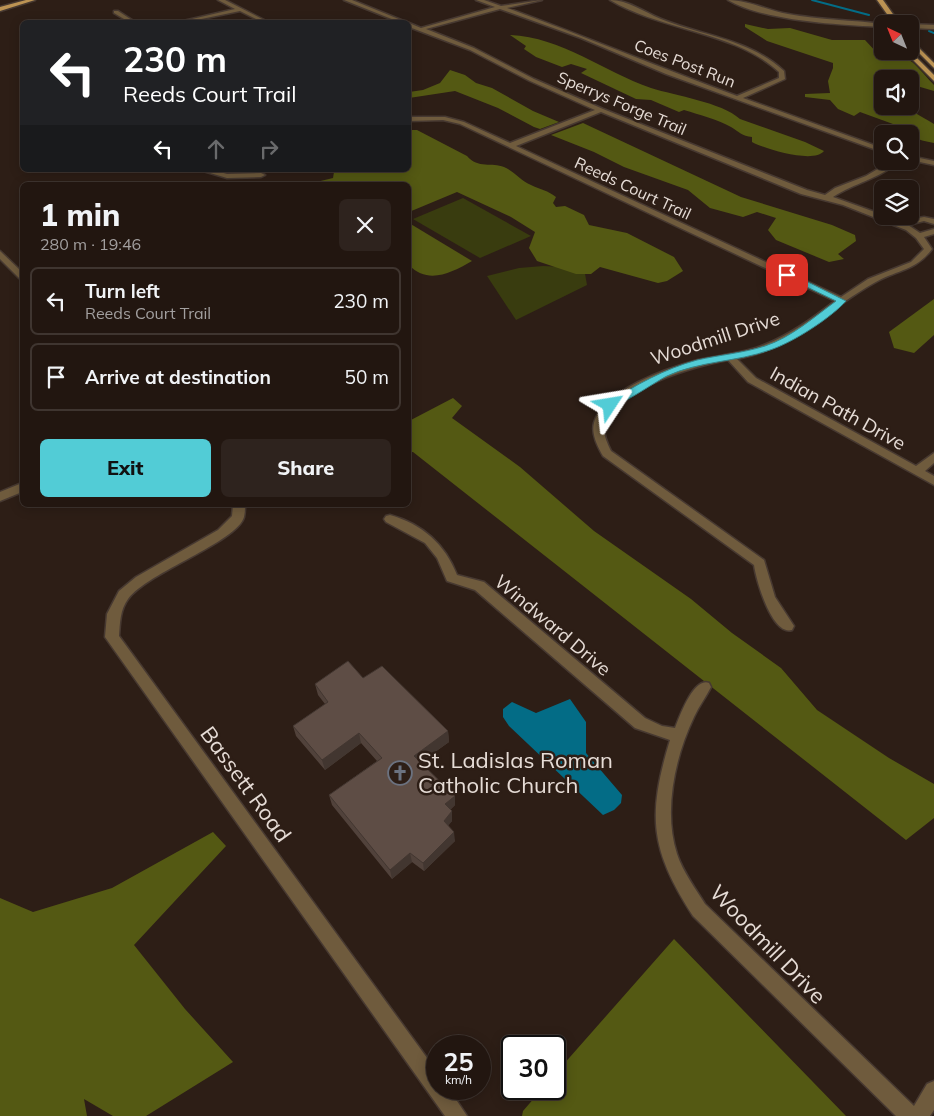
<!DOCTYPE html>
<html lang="en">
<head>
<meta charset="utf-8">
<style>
	body { margin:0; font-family:Mulish,sans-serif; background:#2e231e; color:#f1f3f6; height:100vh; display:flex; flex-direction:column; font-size:19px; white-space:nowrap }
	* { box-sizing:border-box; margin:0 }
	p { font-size:16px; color:#a29f9f }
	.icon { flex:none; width:28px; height:28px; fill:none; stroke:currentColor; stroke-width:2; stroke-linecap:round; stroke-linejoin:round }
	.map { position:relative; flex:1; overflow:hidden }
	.sheet { position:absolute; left:20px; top:182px; width:391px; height:325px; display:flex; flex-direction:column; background:#221610; border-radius:8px; box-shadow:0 2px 12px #0003,0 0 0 1px #3f3530 }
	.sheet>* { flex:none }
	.top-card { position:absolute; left:20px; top:20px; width:391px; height:152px; border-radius:8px; box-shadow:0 2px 12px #0003,0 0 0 1px #3f3530; background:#202124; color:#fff; overflow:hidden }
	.needle { width:32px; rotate:317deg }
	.buttons { position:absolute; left:874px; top:15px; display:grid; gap:10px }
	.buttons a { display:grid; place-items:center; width:45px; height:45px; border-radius:8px; background:#221610; box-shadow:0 2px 12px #0003,0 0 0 1px #3f3530; font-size:25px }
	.speed { position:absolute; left:426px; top:1035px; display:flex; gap:10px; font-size:25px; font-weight:700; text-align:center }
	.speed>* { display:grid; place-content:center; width:65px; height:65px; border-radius:50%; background:#221610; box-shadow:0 2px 12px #0003,0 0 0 1px #3f3530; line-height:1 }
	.speed small { font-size:12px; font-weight:400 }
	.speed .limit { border:2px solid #111; border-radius:8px; background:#fff; color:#111 }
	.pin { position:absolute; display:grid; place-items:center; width:42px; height:42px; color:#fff; margin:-21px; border-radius:10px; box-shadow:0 2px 8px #0006 }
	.me { position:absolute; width:55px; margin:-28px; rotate:57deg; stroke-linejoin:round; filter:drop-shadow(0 0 4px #0008) }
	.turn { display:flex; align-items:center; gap:18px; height:105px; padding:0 20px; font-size:22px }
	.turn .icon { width:65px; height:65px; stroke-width:2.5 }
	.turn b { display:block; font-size:35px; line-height:42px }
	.lanes { display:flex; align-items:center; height:48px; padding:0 20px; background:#0003; justify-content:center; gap:25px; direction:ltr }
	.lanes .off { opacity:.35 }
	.round { display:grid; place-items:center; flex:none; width:52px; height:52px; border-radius:8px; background:#2e231e }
	.head { display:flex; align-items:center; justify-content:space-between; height:85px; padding:0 20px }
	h1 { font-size:30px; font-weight:800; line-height:38px }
	.button { display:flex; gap:10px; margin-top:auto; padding:10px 20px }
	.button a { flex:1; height:58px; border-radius:8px; background:#52ccd6; color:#111; font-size:20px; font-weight:800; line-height:58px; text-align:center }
	.button a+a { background:#2e231e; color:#f1f3f6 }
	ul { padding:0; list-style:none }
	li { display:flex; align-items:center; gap:15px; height:68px; margin:0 10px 8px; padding:0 10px; border:2px solid #3f3530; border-radius:8px }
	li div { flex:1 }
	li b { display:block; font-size:19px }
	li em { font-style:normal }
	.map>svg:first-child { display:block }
	.green { fill:#393c0f }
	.forest { fill:#545913 }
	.water { fill:#036c86 }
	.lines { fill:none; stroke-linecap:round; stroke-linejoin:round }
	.stream { stroke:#036c86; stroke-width:2 }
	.minor-casing { stroke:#473931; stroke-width:3 }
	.major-casing { stroke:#473931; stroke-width:3 }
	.minor { fill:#6f5b3d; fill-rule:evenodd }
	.major { fill:#bc9353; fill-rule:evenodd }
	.wall { fill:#51423b }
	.shaded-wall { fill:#423630 }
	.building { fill:#5e4d45; stroke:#423630 }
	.route { fill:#52ccd6; stroke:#35858b }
	.labels { text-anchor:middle; stroke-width:5; stroke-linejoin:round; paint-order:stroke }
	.far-street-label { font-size:16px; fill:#e6dcd6; stroke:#2d1e16 }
	.street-label { font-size:19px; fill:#e6dcd6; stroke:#2d1e16 }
	.near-poi-label { font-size:22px; fill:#e6dcd6; stroke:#2d1e16; text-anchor:start }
	.near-street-label { font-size:22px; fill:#e6dcd6; stroke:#2d1e16 }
</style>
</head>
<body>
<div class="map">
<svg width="934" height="1116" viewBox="0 0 934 1116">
	<rect width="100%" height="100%" fill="#2d1e16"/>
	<g class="green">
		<path d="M 463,198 L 531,236 L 480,258 L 413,219 Z"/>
		<path d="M 543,266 L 584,268 L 587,285 L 516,320 L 487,276 L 519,268 Z"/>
	</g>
	<g class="forest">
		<path d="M 745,24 L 768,29 L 790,28 L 832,40 L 865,40 L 879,55 C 913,55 911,61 934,85 L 934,91 L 910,84 L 910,79 L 882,79 L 882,89 L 879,92 L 882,97 L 882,106 C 906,106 914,112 934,124 L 934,143 C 921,140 909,139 904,128 L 860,112 L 854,116 L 838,109 L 830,100 L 805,97 L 805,94 L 830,93 L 828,81 L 833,68 L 833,63 L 767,41 L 745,27 Z"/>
		<path d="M 510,35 C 562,37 604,72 651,88 C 676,96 721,102 740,119 L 805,142 L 824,151 C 814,164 765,149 752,142 L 752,137 C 742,136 739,132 731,127 C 717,119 700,115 684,110 L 679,112 L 651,100 L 636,99 L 581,73 L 587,69 L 571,64 L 562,67 L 536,57 L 524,49 L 526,46 Z"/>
		<path d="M 450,70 L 465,75 L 476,83 L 492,88 L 533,111 L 559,122 L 540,129 L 534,127 L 498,108 L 455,91 L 409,98 L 409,92 L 423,90 L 440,83 Z"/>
		<path d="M 583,123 L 741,197 L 832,225 L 855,235 L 856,241 L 838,254 L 844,259 L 829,262 L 776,240 L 768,230 L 776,218 L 757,212 L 743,217 L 710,208 L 688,190 L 624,167 L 594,152 L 551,135 Z"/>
		<path d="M 409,130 L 417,130 L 467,156 C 478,169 492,162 504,167 C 514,171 521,181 531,185 C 539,189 549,191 556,197 L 553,203 L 556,207 L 565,206 L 584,215 L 589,225 L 627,233 L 674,257 L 683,271 L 667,281 L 658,283 L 600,267 L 591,274 L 576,274 L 537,261 L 529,248 L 535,232 L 511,217 L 457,192 L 409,212 L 409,185 L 304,185 L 333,178 L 334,172 L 310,170 L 409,170 Z"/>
		<path d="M 409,223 L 472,261 C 451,273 428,285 409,265 Z"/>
		<path d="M 934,299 L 934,335 L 914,353 L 894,348 L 889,332 Z"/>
		<path d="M 453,398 L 462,406 L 452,418 L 520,467 L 594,531 L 691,599 L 732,633 L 781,668 L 817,710 L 889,758 L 934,784 L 934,818 L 906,840 L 413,452 L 409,452 L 409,421 Z"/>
		<path d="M 213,832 L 226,846 L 134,945 L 185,1009 L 233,1062 L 146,1116 L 113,1116 L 84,1099 L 87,1116 L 0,1116 L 0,898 L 33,912 L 112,888 Z"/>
		<path d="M 674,939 L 846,1116 L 522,1116 L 523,1111 L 542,1089 L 555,1089 L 555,1074 Z"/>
	</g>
	<path class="water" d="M 570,699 L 586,722 L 586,753 L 622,795 L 621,803 L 614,810 L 603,815 L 509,726 L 503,717 L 503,709 L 512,702 L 536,713 Z"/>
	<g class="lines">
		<g class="stream">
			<path d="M 812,0 L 869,15"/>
			<path d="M 929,31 L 934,33"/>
		</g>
		<g class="minor-casing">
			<g id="minor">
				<path d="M 218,0 L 225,0 L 268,22 L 262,22 L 240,11 L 187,22 L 179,22 L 235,9 Z"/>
				<path d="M 344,0 L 352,0 L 406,22 L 399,22 Z"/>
				<path d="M 476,0 L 484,0 L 501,6 L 542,0 L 507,8 C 584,36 660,68 737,96 L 779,78 L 779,72 C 735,31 662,31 610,0 C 628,0 644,12 661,19 C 703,36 749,39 784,71 L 785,79 L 743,98 L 882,148 L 882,152 L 666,74 L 581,38 L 500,9 L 426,29 L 474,48 L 534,79 L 603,109 L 807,190 L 825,195 L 835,188 L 866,176 L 891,161 L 899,161 C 880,179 854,183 833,197 L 900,221 L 924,217 L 934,219 L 934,224 L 924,221 L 908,225 L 920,233 L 934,229 L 934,234 L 924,237 L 932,249 C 916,271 896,270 874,283 C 824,311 797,347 737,359 L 756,378 L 916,466 L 934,453 L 934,463 L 925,471 L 934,476 L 934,485 L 748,382 L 728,360 C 698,365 610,390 604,425 C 603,434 607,443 611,451 L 764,560 L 775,597 L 794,626 L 792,630 C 772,636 756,580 754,565 L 603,456 C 598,447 591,434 594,423 C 603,390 668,368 698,360 C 720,355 743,354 764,345 C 790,335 813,318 835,301 L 460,124 L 443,120 L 409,121 L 409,117 L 445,117 L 464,122 L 510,143 L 595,110 L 530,81 L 470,50 L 409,27 L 409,23 L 421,28 L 495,7 ZM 601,112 L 801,194 L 843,205 L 906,230 L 916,238 L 924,249 L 911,262 L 868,279 L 841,297 L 516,146 Z"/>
				<path d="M 728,0 C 748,0 769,11 788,14 C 820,20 852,20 884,24 L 882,27 C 841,25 763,21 728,0 Z"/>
				<path d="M 114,11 L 118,11 L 135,22 L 129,22 L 114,13 Z"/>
				<path d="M 910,24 L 934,25 L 934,29 L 910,28 Z"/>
				<path d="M 910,156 L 934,161 L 934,165 L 910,160 Z"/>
				<path d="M 200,170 L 213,170 L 227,174 L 261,173 L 265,175 L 261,177 L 227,178 Z"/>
				<path d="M 0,251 L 22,272 L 22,279 L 19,278 L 0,259 Z"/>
				<path d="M 22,483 L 22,492 L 0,501 L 0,492 Z"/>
				<path d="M 233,505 L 245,505 C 245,509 245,513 244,517 C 237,542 148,572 128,599 C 120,610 120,623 119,636 L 438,1073 L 438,1089 L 449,1089 L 467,1116 L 445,1116 L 105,637 L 107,614 L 119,591 L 136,577 L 218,530 L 232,516 Z"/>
				<path d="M 390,515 C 422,524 445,544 457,575 L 484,582 L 645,718 L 662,726 L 675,728 C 680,715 694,677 709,683 L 711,687 C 706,697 699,706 694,717 C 675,757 663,811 677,854 C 683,872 695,888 705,904 L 914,1106 L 927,1084 L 934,1081 L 934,1110 L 930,1116 L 896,1116 L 693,916 C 650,849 647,816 670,740 L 635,728 L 475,590 L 447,581 L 437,558 L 425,543 L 386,522 L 384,519 L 386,516 Z"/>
			</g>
		</g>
		<g class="major-casing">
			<g id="major">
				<path d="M 26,0 L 35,0 L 0,11 L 0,7 Z"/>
				<path d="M 877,0 L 883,0 L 900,24 L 894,24 Z"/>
				<path d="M 910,39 L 934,63 L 934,68 L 910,44 Z"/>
				<path d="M 904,51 L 910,51 L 934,75 L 934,81 Z"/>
			</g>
		</g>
		<use href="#minor" class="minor"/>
		<use href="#major" class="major"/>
	</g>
	<path class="wall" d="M 363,678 L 448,731 L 449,742 L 421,762 L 455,805 L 450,810 L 452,811 L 452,821 L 448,825 L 455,841 L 424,871 L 412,862 L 392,879 L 332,805 L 329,795 L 377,761 L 361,743 L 325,770 L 296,736 L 293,726 L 325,704 L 318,695 L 315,684 Z"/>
	<g class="shaded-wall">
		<path d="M 448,731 L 449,742 L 415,766 L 414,756 Z"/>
		<path d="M 359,733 L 361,743 L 325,770 L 322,760 Z"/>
		<path d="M 455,796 L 455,805 L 445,814 L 445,804 Z"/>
		<path d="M 452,811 L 452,821 L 445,830 L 444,821 Z"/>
		<path d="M 454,832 L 455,841 L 424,871 L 423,863 Z"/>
		<path d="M 410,853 L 412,862 L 392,879 L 390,870 Z"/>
	</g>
	<path class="building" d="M 348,661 L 363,678 L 382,666 L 448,731 L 414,756 L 455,796 L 445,804 L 452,811 L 444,821 L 454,832 L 423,863 L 410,853 L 390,870 L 329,795 L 382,758 L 359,733 L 322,760 L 293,726 L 328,702 L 315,684 Z"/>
	<path class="route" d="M 784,273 L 790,273 L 846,301 C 831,318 792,343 770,350 C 737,362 699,361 667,376 C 655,382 616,409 607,408 L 607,403 C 636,385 664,369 697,360 C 719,355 743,353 765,346 C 792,337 814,317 836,301 L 784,276 Z"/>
	<defs>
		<g id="church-ring" transform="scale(1.25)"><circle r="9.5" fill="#2d1e16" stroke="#6b7280" stroke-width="1.5"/><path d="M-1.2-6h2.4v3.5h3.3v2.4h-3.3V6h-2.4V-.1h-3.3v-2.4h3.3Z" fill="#6b7280"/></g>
	</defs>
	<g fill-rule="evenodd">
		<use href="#church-ring" x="400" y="773"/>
	</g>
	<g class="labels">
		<g class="far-street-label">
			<text transform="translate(685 63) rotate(21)" y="6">Coes Post Run</text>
			<text transform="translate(622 103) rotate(23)" y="6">Sperrys Forge Trail</text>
			<text transform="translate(633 188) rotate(25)" y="6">Reeds Court Trail</text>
		</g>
		<g class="street-label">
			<text transform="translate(715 338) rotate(-18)" y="7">Woodmill Drive</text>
			<text transform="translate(838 408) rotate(29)" y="7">Indian Path Drive</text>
			<text transform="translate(553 625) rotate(40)" y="7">Windward Drive</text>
		</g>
		<g class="near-poi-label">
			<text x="418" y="768">St. Ladislas Roman<tspan x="418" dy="25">Catholic Church</tspan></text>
		</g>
		<g class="near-street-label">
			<text transform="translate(246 784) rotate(54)" y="8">Bassett Road</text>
			<text transform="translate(768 944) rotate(46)" y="8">Woodmill Drive</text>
		</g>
	</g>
</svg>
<div class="buttons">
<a><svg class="needle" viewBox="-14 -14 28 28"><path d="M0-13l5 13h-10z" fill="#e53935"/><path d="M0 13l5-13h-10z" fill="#a29f9f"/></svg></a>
<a><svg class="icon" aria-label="sound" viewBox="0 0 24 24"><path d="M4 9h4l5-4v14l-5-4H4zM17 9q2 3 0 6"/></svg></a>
<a><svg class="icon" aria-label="search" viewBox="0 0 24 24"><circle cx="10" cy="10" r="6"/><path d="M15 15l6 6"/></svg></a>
<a><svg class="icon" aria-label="layers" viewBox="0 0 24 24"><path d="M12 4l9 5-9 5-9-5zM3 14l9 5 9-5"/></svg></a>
</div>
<div class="speed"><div>25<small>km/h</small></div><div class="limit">30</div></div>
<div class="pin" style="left:787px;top:275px;background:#d93025"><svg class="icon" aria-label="arrive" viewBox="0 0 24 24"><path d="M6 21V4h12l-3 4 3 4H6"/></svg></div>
<svg class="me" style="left:610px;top:405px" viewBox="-20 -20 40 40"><path d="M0-17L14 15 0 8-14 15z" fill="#52ccd6" stroke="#fff" stroke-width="4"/></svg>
<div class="top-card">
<div class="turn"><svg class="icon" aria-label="left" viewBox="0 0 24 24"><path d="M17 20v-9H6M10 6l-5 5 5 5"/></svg><div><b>230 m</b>Reeds Court Trail</div></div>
<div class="lanes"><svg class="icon" aria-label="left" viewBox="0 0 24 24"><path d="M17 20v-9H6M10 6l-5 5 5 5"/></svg><svg class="icon off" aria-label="ahead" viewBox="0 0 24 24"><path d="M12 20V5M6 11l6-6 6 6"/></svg><svg class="icon off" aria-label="right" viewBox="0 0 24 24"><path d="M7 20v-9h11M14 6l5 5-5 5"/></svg></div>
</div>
<section class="sheet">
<div class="head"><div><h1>1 min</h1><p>280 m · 19:46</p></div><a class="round"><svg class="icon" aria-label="close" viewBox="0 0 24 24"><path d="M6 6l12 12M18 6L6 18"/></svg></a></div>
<ul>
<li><svg class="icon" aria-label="left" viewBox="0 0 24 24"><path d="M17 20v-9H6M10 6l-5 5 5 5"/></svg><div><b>Turn left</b><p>Reeds Court Trail</p></div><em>230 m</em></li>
<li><svg class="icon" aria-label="arrive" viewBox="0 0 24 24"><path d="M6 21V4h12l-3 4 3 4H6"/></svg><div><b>Arrive at destination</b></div><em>50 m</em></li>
</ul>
<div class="button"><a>Exit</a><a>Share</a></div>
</section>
</div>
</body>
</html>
